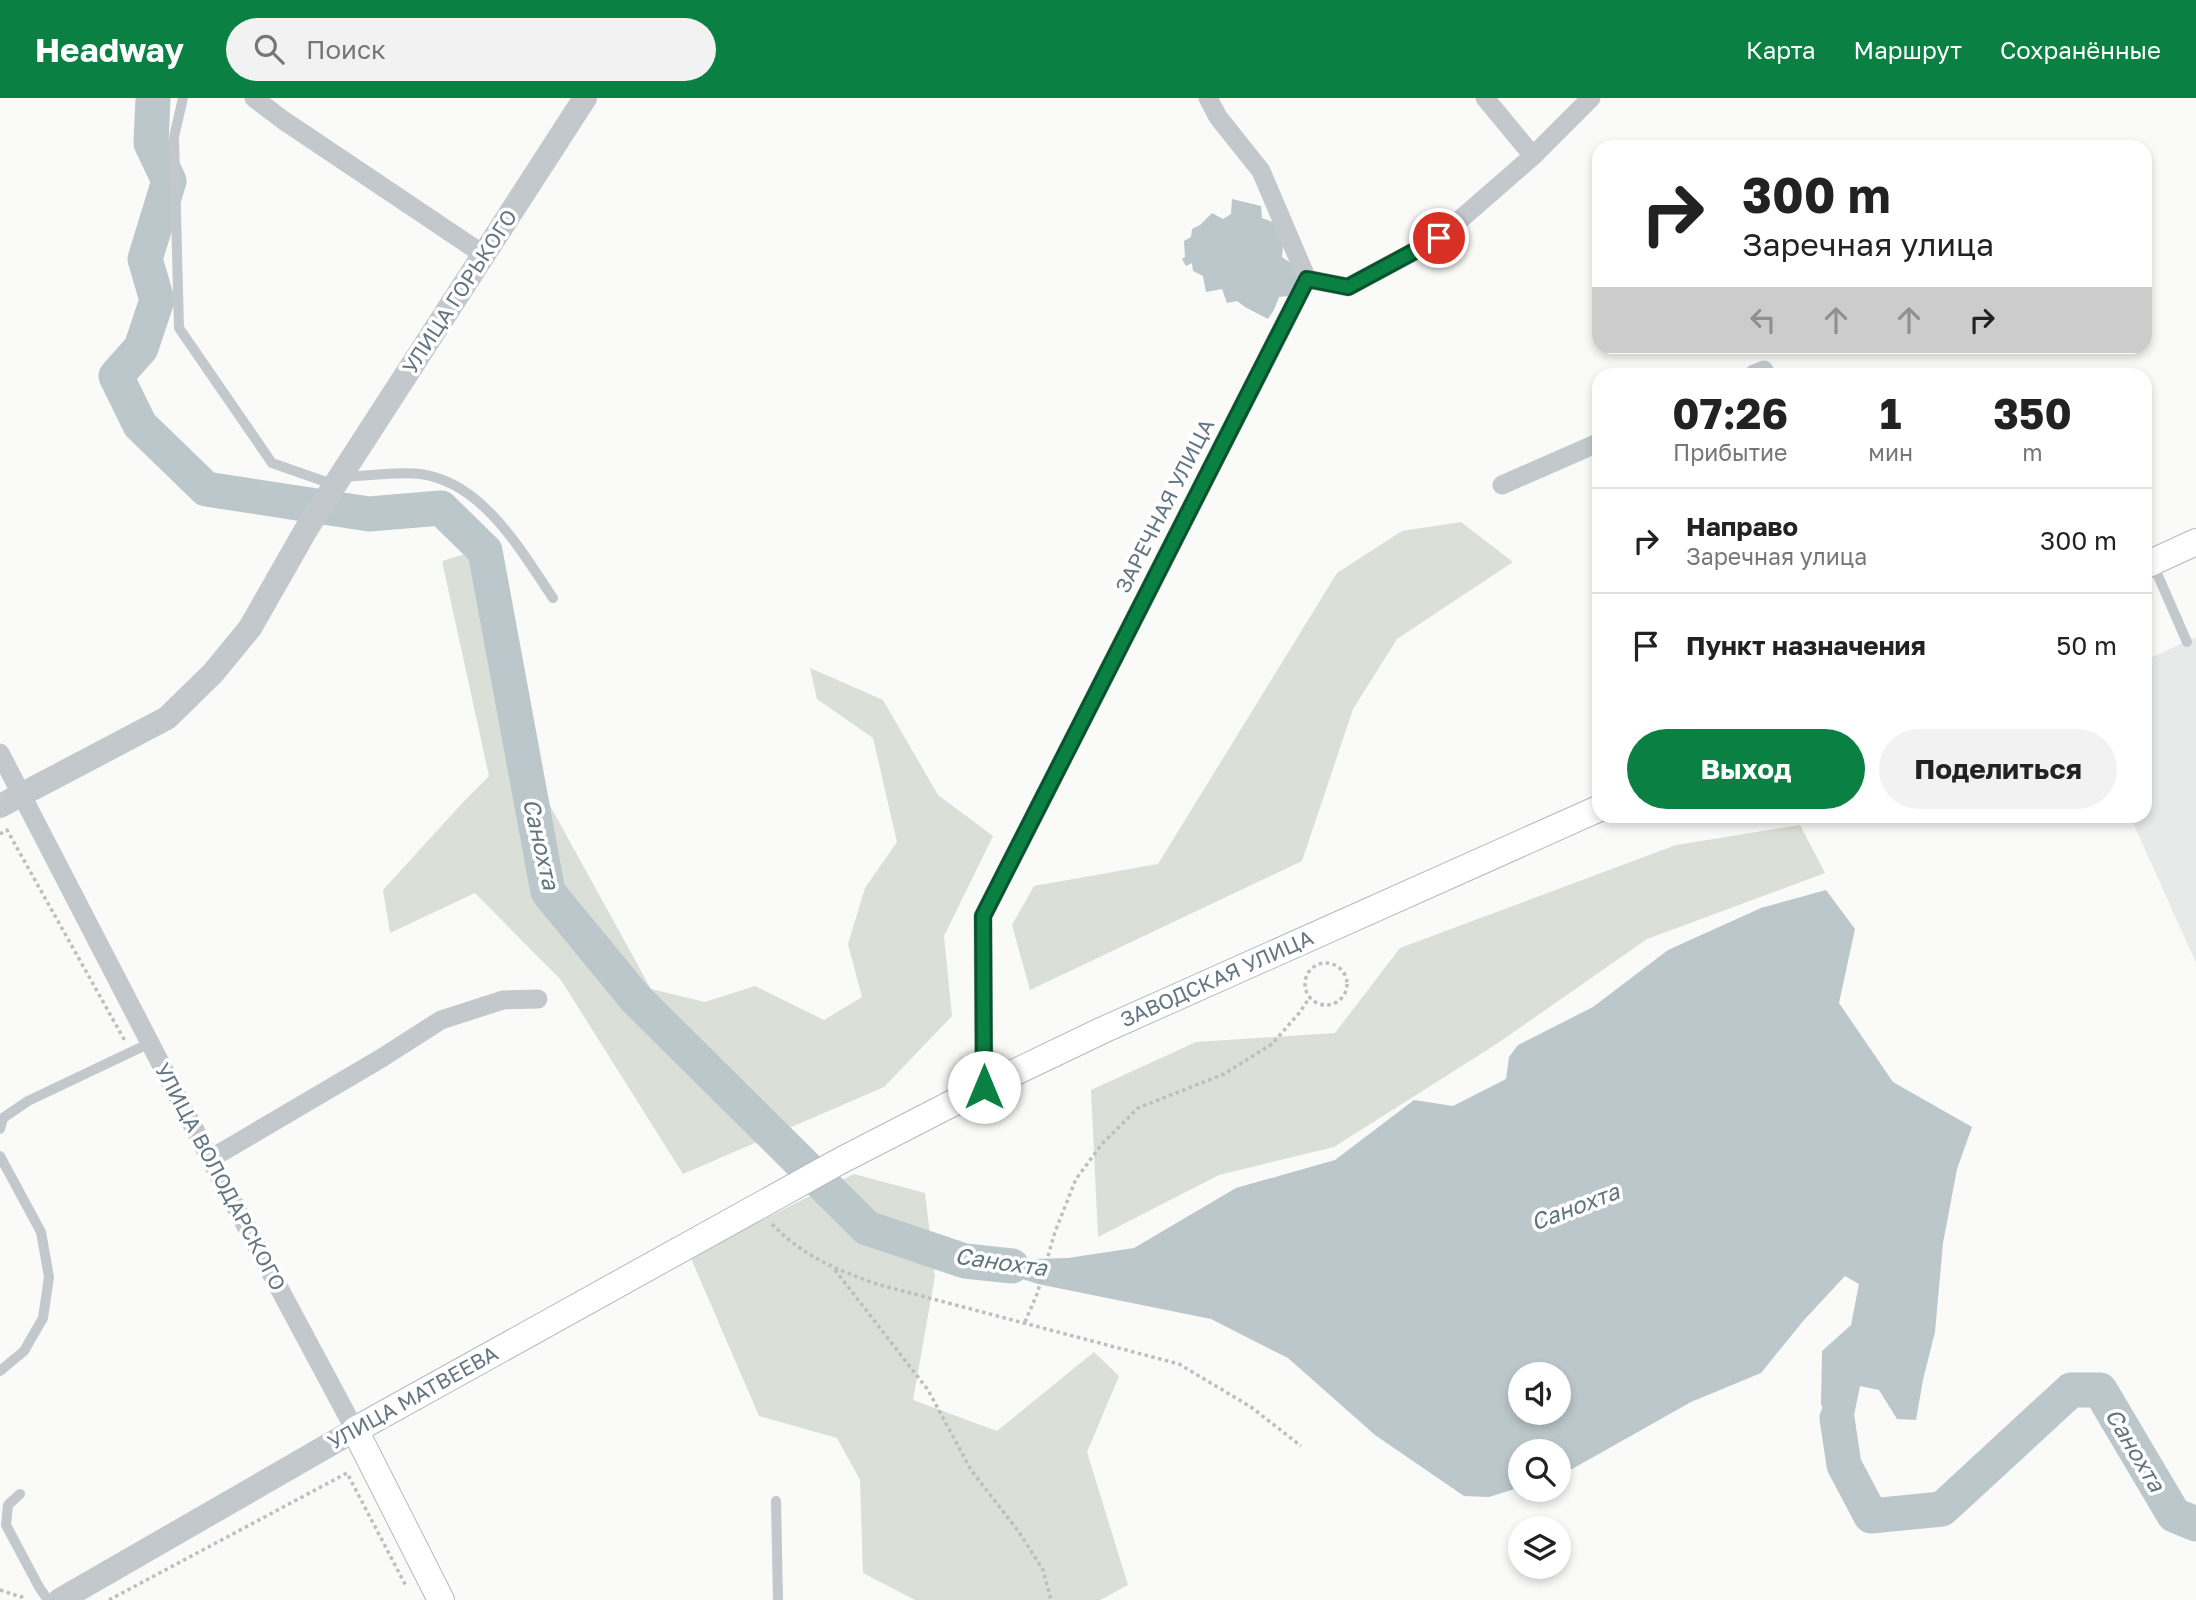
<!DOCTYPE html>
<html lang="ru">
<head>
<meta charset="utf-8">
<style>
	body { margin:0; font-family:"Golos Text",sans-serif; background:#f2f2f2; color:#222; height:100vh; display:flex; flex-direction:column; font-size:26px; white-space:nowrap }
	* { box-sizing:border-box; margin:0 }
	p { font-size:23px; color:#767676 }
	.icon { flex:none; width:38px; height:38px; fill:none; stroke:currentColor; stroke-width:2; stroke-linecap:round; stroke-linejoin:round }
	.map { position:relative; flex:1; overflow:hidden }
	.side { position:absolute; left:1592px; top:270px; width:560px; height:455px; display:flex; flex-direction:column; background:#fff; border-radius:21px; box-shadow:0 4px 10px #0003 }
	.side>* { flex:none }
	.banner { position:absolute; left:1592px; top:42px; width:560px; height:214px; border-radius:21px; box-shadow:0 4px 10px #0003; background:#fff; color:#222; overflow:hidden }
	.controls { position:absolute; left:1508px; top:1264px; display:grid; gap:14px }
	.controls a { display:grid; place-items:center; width:63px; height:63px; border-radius:50%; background:#fff; box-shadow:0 4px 10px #0003; font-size:35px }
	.pin { position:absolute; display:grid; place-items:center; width:60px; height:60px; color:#fff; margin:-30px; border:4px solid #fff; border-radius:50%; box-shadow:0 2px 7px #0007 }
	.me { position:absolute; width:77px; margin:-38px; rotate:0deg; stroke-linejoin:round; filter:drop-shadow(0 0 5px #0008) }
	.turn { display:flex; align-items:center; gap:24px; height:147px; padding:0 35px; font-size:32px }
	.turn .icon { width:91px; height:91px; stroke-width:2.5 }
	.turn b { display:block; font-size:49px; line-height:60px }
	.lanes { display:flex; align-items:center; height:66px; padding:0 35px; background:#0003; justify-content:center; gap:35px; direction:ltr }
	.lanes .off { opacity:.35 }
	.eta { display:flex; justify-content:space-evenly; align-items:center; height:119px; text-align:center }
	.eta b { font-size:42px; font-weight:700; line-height:49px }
	.primary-button { display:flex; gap:14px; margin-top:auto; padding:14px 35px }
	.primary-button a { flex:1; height:80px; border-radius:42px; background:#0b8043; color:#fff; font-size:28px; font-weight:700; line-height:80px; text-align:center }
	.primary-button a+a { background:#f2f2f2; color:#222 }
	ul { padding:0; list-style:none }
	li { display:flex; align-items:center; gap:21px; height:105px; padding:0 35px; border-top:2px solid #e0e0e0 }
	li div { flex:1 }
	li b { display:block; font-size:26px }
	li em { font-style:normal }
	header { display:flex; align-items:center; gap:42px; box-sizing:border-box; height:98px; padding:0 35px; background:#0b8043; color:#fff }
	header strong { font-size:33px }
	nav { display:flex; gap:38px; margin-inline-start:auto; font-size:24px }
	.search { width:490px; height:63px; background:#f2f2f2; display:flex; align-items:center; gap:18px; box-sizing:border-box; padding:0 24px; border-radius:38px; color:#767676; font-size:26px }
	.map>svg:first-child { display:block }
	.built { fill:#e8e9e9 }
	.green { fill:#dadfd7 }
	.water { fill:#bbc7cb; fill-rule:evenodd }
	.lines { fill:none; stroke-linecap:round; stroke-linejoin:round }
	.river { stroke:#bbc7cb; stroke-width:35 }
	.secondary-casing { stroke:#b3babf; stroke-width:28 }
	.path { stroke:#bbbfc2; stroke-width:3.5; stroke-dasharray:3.5 3.5; stroke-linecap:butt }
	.service { stroke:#c3c8cc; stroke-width:10 }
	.minor { stroke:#c3c8cc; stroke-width:19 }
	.tertiary { stroke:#c3c8cc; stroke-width:24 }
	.secondary { stroke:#fff; stroke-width:26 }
	.route-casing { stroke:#07532c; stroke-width:18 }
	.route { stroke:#0b8043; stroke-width:12 }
	.labels { text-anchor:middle; stroke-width:7; stroke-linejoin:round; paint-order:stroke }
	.street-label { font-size:21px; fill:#657683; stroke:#fff }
	.water-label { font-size:23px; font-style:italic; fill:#60757c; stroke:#fff }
</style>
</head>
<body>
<header>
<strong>Headway</strong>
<div class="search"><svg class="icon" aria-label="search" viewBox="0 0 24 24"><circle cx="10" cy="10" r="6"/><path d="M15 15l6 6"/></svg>Поиск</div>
<nav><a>Карта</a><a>Маршрут</a><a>Сохранённые</a></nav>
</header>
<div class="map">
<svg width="2196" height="1502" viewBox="0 0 2196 1502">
	<rect width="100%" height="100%" fill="#fafaf8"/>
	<path class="built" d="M 2196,539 L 2196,865 L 2130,718 L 2146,718 L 2146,562 Z"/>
	<g class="green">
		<path d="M 1461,424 L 1513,464 L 1397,541 L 1353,611 L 1302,763 L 1030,892 L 1012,827 L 1034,788 L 1158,766 L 1337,475 L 1402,433 Z"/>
		<path d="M 495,447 L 537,684 L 651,891 L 705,904 L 755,888 L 824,922 L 862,899 L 848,846 L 865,790 L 897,744 L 873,640 L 817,601 L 810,570 L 883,602 L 938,697 L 993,738 L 944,838 L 952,918 L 884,989 L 683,1076 L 561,882 L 475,795 L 390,835 L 383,792 L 466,701 L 489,678 L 442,463 Z"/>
		<path d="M 1800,727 L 1825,775 L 1647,841 L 1498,945 L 1334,1049 L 1219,1077 L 1098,1139 L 1091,992 L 1196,944 L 1335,935 L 1400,850 L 1676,747 Z"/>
		<path d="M 854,1076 L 925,1095 L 935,1178 L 913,1302 L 997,1333 L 1094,1254 L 1119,1278 L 1087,1354 L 1128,1487 L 1100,1502 L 915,1502 L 863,1475 L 860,1382 L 837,1340 L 759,1318 L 690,1158 Z"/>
	</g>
	<g class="water">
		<path d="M 1232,101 L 1261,108 L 1262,120 L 1273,124 L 1283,148 L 1282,159 L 1292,166 L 1298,176 L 1295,188 L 1288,198 L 1279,199 L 1274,212 L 1268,221 L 1245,209 L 1237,203 L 1227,205 L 1222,191 L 1206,194 L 1203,178 L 1193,173 L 1192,165 L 1186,168 L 1182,161 L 1185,159 L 1184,143 L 1191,139 L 1192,131 L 1200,127 L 1212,115 L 1223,121 L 1231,116 Z"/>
		<path d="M 1826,792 L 1855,831 L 1839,905 L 1893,984 L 1972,1029 L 1957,1071 L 1943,1145 L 1935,1234 L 1923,1282 L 1916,1322 L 1897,1321 L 1879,1292 L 1860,1288 L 1844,1367 L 1821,1306 L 1822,1253 L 1851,1227 L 1859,1186 L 1845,1178 L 1804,1222 L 1761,1275 L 1691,1304 L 1565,1375 L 1559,1377 L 1559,1353 L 1521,1353 L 1521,1389 L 1489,1399 L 1464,1398 L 1375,1337 L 1288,1260 L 1211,1221 L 1038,1186 L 965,1163 L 1068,1160 L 1134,1150 L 1236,1090 L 1335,1062 L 1414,1002 L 1453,1008 L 1506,981 L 1509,959 L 1518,947 L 1593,909 L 1668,852 L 1761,810 ZM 1521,1276 L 1559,1276 L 1559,1314 L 1521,1314 Z"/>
	</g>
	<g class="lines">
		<g class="river">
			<path d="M 153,0 L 151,45 L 169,83 L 145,161 L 157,202 L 141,250 L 116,278 L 140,327 L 206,391 L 369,416 L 441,410 L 485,453 L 548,794 L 635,900 L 867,1130 L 965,1163 L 1012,1168"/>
			<path d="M 1837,1320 L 1844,1367 L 1871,1418 L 1942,1411 L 2071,1292 L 2100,1292 L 2174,1417 L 2196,1426"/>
		</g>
		<g class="secondary-casing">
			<g id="secondary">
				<path d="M 2146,467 L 2196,444"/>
				<path d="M 441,1502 L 355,1332 L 840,1063 L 984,989 L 1103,932 L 1600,710"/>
			</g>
		</g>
		<g class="path">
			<path d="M 0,736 L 7,732 L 125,943"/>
			<circle cx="1326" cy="886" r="21"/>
			<path d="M 772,1126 C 802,1158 839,1173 880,1187 L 1179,1266 L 1251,1309 L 1301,1348"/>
			<path d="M 835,1172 L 928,1292 L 971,1372 L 1019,1434 L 1043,1472 L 1051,1502"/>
			<path d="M 1025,1224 L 1037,1196 L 1055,1134 L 1076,1081 L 1102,1046 L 1138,1010 L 1224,976 L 1272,946 L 1300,914 L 1310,899"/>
			<path d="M 0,1492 L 21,1499 L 26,1496"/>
			<path d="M 109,1502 L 347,1375 L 406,1488"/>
		</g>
		<g class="service">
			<path d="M 183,0 L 174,39 L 179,230 L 272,365 L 335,387"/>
			<path d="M 345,379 C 366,378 400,373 420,376 C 483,384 521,453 553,500"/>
			<path d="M 2152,464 L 2187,544"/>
			<path d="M 0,1031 L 3,1020 L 28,1003 L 150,945"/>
			<path d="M 0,1058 L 41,1134 L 49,1179 L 43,1220 L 24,1253 L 0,1273"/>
			<path d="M 20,1396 L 8,1407 L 6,1427 L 39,1489 L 48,1502"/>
			<path d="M 776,1403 L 778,1502"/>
		</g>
		<g class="minor">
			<path d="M 254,0 L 283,22 L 484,157"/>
			<path d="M 1208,0 L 1218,19 L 1261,73 L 1307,181"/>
			<path d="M 1485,0 L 1533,58"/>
			<path d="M 1307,181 L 1348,189 L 1439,140 L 1533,58 L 1591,0"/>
			<path d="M 1754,276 L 1764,272"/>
			<path d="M 1502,387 L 1600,344"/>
			<path d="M 0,655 L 210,1061 L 355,1332"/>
			<path d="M 984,989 L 983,818 L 1307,181"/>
			<path d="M 210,1061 L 380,961 L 441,922 L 503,902 L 538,901"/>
		</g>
		<g class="tertiary">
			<path d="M 0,708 L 167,620 L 213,575 L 250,530 L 307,430 L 585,0"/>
			<path d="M 60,1502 L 355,1332"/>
		</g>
		<use href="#secondary" class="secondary"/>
	</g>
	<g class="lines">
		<g class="route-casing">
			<path id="route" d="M 984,989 L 983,818 L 1307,181 L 1348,189 L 1439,140"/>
		</g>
		<use href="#route" class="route"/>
	</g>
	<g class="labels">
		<g class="street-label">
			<text transform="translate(460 194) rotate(-57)" y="7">УЛИЦА ГОРЬКОГО</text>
			<text transform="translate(1165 408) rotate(-63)" y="7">ЗАРЕЧНАЯ УЛИЦА</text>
			<text transform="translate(1217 881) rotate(-24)" y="7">ЗАВОДСКАЯ УЛИЦА</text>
			<text transform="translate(220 1079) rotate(62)" y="7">УЛИЦА ВОЛОДАРСКОГО</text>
			<text transform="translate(413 1300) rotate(-29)" y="7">УЛИЦА МАТВЕЕВА</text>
		</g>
		<g class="water-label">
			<text transform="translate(541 746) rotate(77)" y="8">Санохта</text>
			<text transform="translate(1575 1109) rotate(-21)" y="8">Санохта</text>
			<text transform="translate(1001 1164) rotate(8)" y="8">Санохта</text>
			<text transform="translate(2135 1352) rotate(59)" y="8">Санохта</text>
		</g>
	</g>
</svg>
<div class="controls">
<a><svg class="icon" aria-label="sound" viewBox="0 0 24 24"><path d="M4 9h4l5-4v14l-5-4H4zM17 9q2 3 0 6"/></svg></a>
<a><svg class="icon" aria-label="search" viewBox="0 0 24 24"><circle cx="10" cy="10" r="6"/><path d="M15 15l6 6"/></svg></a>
<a><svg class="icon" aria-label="layers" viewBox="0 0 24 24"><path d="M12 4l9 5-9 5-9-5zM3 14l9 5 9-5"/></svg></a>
</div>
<div class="pin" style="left:1439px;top:140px;background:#d93025"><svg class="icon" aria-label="arrive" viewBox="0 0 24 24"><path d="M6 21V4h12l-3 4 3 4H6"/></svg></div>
<svg class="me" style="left:984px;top:989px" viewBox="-20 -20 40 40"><circle r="19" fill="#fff"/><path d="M0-13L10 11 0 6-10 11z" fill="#0b8043"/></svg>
<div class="banner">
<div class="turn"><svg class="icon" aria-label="right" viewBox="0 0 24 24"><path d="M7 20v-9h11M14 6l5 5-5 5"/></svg><div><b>300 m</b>Заречная улица</div></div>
<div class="lanes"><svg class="icon off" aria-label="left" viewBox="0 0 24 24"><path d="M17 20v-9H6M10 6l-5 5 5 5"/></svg><svg class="icon off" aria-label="ahead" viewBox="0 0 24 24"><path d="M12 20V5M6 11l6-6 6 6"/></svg><svg class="icon off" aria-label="ahead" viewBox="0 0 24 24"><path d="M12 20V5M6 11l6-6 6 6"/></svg><svg class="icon" aria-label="right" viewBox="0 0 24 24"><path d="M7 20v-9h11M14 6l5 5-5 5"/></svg></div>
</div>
<section class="side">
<div class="eta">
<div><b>07:26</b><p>Прибытие</p></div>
<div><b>1</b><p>мин</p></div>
<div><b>350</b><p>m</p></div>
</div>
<ul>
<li><svg class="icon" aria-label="right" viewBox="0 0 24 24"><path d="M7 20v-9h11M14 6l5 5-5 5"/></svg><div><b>Направо</b><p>Заречная улица</p></div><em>300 m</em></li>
<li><svg class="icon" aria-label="arrive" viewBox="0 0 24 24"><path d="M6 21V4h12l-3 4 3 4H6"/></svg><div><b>Пункт назначения</b></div><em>50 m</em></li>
</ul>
<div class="primary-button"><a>Выход</a><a>Поделиться</a></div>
</section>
</div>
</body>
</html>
